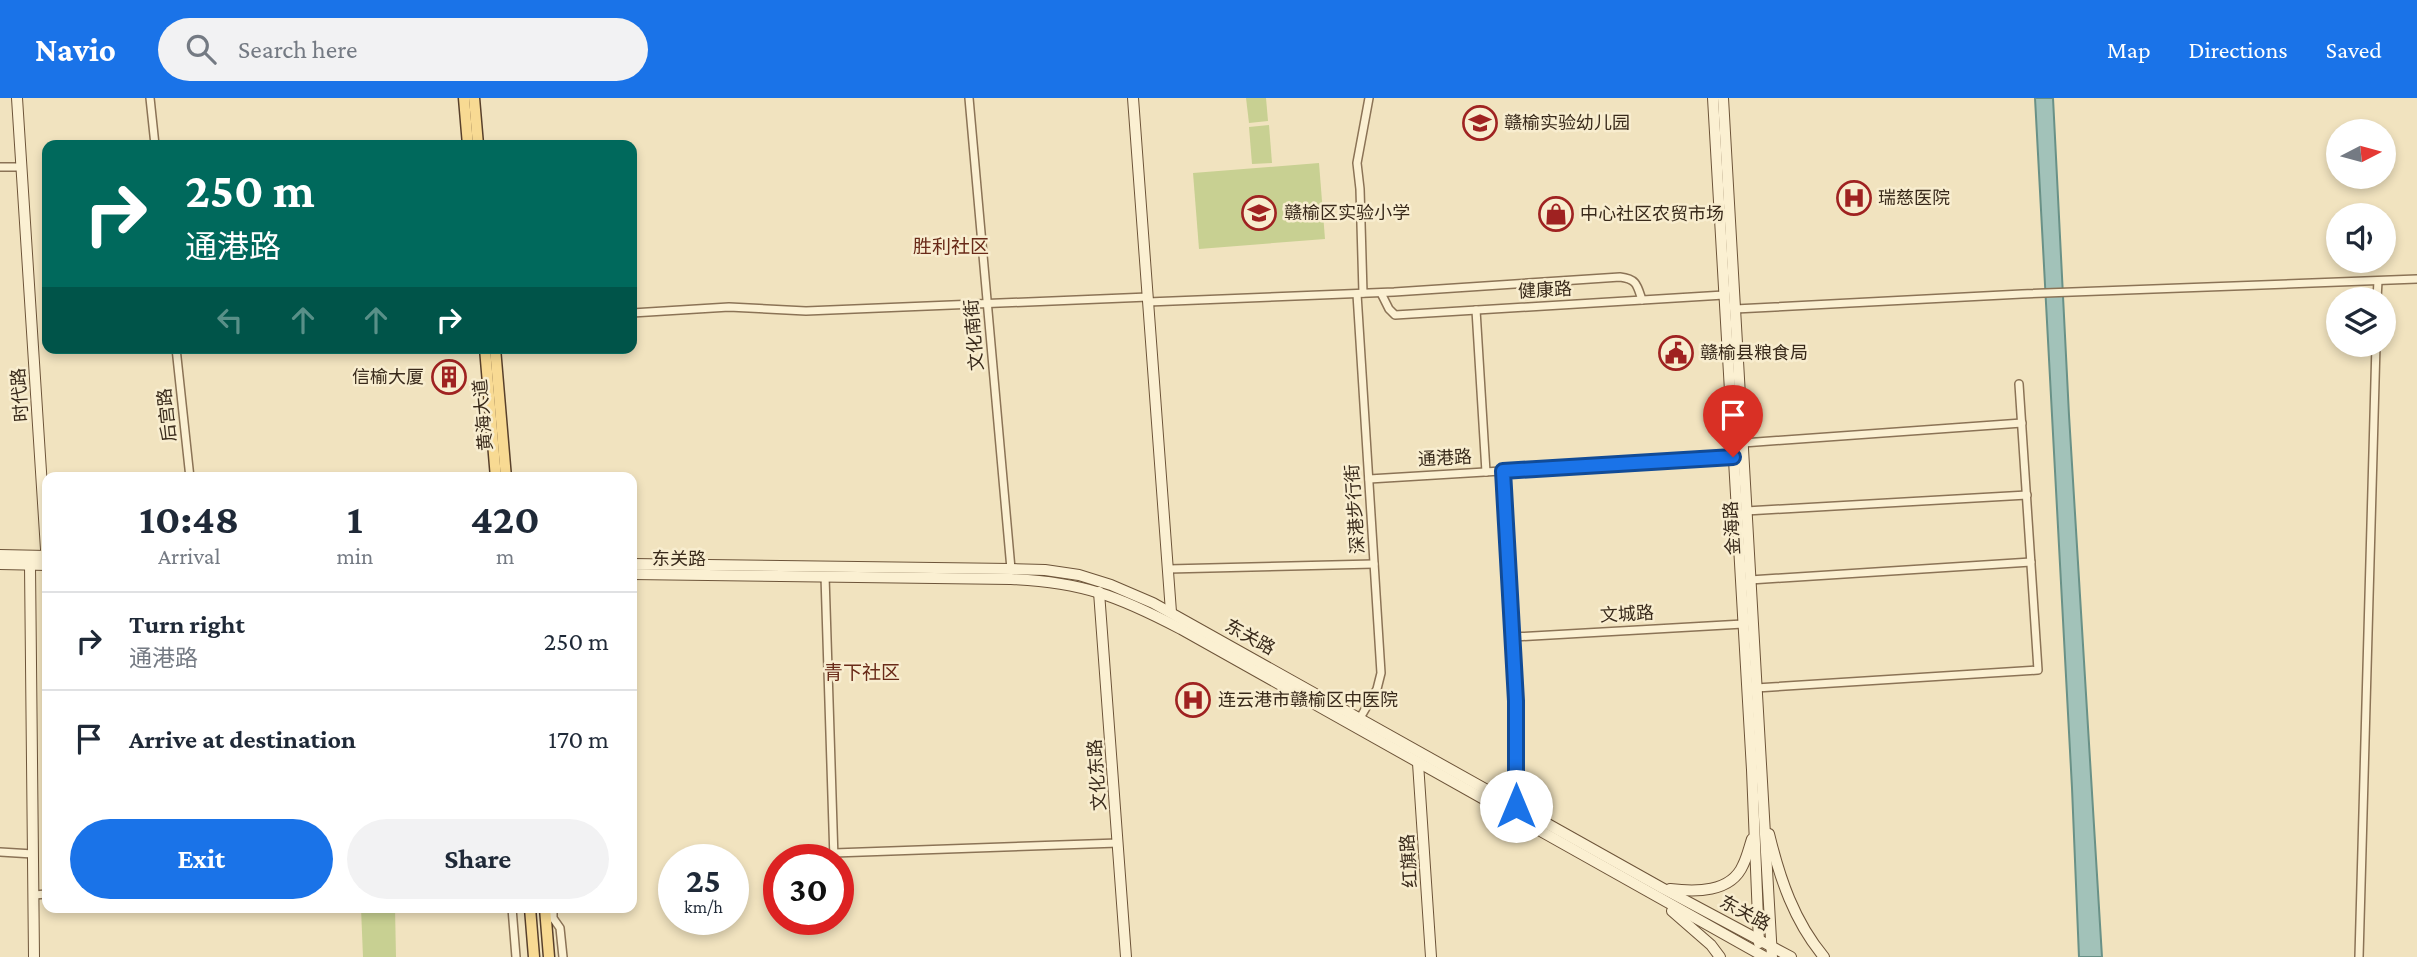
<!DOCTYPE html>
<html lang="en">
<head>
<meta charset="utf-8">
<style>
	body { margin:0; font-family:"Crimson Pro","Noto Sans SC",serif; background:#f2f2f3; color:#1f2937; height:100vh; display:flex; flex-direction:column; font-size:26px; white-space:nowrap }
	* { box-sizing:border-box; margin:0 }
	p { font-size:23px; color:#747a83 }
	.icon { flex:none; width:38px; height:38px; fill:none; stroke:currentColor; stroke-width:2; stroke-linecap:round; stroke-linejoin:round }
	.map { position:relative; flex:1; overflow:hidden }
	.sheet { position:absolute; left:42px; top:374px; width:595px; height:441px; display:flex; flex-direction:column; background:#fff; border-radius:14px; box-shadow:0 4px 10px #0003 }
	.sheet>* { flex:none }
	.banner { position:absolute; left:42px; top:42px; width:595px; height:214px; border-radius:14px; box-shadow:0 4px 10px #0003; background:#00695c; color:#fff; overflow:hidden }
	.needle { width:46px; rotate:84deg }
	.tools { position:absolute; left:2326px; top:21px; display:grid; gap:14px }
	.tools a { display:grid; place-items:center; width:70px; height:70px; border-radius:50%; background:#fff; box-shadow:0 4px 10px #0003; font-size:35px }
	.speed { position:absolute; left:658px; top:746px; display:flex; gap:14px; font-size:35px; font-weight:700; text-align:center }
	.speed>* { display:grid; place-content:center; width:91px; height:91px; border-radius:50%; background:#fff; box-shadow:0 4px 10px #0003; line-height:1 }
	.speed small { font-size:18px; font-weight:400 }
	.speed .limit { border:10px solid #d22; background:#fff; color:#111 }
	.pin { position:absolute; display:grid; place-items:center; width:60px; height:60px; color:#fff; margin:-72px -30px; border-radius:50% 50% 50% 0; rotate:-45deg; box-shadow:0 0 7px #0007 }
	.pin .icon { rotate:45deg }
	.me { position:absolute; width:77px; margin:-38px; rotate:0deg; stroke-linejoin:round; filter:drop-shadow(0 0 5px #0008) }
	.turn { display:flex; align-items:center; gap:24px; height:147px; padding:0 28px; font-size:32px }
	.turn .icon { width:91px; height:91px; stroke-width:2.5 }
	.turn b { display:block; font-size:49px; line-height:60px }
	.lanes { display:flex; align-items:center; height:66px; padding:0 28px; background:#0003; justify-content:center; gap:35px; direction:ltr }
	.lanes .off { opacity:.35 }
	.eta { display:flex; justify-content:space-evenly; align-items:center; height:119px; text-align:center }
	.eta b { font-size:42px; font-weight:700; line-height:49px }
	.cta { display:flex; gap:14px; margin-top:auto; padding:14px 28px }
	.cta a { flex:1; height:80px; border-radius:42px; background:#1a73e8; color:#fff; font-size:28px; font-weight:700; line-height:80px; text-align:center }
	.cta a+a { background:#f2f2f3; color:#1f2937 }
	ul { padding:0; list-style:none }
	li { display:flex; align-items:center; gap:21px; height:98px; padding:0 28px; border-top:2px solid #e0e1e3 }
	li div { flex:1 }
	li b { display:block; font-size:26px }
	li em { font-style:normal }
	header { display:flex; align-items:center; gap:42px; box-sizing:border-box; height:98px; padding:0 35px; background:#1a73e8; color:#fff }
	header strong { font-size:33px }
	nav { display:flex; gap:38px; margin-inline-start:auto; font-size:24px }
	.search { width:490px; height:63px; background:#f2f2f3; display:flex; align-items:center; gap:18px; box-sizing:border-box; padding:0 24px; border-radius:38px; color:#747a83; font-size:26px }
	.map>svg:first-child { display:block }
	.green { fill:#c8d092 }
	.water { fill:#a2c2b9; stroke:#699187; stroke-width:2 }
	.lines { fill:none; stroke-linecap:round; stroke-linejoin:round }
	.street-casing { stroke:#8b7356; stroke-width:10 }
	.secondary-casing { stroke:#6d5439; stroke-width:12 }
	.primary-casing { stroke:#58402b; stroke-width:13 }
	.street { stroke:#fbf0d2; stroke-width:7 }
	.secondary { stroke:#fbf0d2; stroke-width:10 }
	.primary { stroke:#f8da93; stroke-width:10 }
	.route-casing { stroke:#114b97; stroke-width:18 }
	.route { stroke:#1a73e8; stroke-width:12 }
	.labels { text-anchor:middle; stroke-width:5; stroke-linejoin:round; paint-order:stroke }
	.poi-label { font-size:18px; fill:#392a1b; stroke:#f8edcf; text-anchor:start }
	.street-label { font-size:18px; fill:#392a1b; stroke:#f8edcf }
	.neighbourhood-label { font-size:19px; fill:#692a18; stroke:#f8edcf }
</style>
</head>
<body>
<header>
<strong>Navio</strong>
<div class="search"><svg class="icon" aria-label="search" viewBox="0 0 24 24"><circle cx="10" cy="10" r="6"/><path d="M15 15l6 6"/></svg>Search here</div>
<nav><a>Map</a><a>Directions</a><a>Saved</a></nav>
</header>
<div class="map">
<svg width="2417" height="859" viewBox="0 0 2417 859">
	<rect width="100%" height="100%" fill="#f1e3bf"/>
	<g class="green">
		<path d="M 1246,0 L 1266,0 L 1268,23 L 1249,25 Z"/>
		<path d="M 1269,27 L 1272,65 L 1252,66 L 1249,29 Z"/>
		<path d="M 1319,65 L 1325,141 L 1199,151 L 1193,75 Z"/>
		<path d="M 361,810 L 395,810 L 396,859 L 363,859 Z"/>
	</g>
	<path class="water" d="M 2035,0 L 2053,0 L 2069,317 L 2102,859 L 2079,859 L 2072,690 Z"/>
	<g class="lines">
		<g class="street-casing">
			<g id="street">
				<path d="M 150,0 L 155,47"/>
				<path d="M 969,0 L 1011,471"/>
				<path d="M 0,69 L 21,69"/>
				<path d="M 1363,195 L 1360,91 L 1357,65 L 1369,0"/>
				<path d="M 1381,195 L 1389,211 L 1395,217 L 1724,197"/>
				<path d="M 1357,196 L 1381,575 L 1377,591 L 1360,620"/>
				<path d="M 2377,201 L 2378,183"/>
				<path d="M 1148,204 L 1394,194 L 1620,179 C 1637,181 1637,187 1642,202"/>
				<path d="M 1735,211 L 2022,196 L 2417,181"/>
				<path d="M 1476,212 L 1486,374"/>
				<path d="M 632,215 L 729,209 L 806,213 L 1148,199"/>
				<path d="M 176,250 L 190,380"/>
				<path d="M 1743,345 L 2022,325"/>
				<path d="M 1503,373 L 1516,603 L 1516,708"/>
				<path d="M 1369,381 L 1733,359"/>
				<path d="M 1746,413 L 2027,397"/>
				<path d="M 1168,471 L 1374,466"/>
				<path d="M 825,478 L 834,761"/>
				<path d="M 1750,482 L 2031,464"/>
				<path d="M 1514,539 L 1743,526"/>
				<path d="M 1756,590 L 2038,572 L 2019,286"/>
				<path d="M 0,754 L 33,756"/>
				<path d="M 834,755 L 1118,745"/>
				<path d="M 34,797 L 47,796"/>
				<path d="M 512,810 L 516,859"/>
				<path d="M 553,810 L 553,820 L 560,830 L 563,859"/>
				<path d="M 2359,859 L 2376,247"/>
			</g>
		</g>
		<g class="secondary-casing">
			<g id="secondary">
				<path d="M 17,0 L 47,467"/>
				<path d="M 1133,0 L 1171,514"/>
				<path d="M 1713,0 L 1752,672 L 1759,845"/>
				<path d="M 1723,0 L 1772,859"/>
				<path d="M 0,457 L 47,458"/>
				<path d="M 0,466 L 47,467"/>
				<path d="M 632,466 L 1011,471 L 1045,472 L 1079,477 L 1111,487 L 1153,505 L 1662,790 L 1791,859"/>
				<path d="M 30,467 L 34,859"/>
				<path d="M 632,476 L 1011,481 C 1082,484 1118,498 1181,531 L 1765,859"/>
				<path d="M 1099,494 L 1126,859"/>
				<path d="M 1418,665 L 1431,859"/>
				<path d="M 1769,736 C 1780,781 1794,823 1824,859"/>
				<path d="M 1670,791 C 1695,794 1731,795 1743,767 C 1747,759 1749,750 1752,741"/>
				<path d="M 1672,813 L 1711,847 L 1720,859"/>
			</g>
		</g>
		<g class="primary-casing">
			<g id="primary">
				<path d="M 464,0 L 468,47"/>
				<path d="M 474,0 L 478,47"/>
				<path d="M 485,250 L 496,380"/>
				<path d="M 495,250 L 506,380"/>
				<path d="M 530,810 L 534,859"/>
				<path d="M 545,810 L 549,859"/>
			</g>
		</g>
		<use href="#street" class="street"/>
		<use href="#secondary" class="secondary"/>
		<use href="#primary" class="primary"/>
	</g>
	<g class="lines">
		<g class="route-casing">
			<path id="route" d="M 1516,708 L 1516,603 L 1503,373 L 1733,359"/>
		</g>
		<use href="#route" class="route"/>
	</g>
	<defs>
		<g id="school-ring" transform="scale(1.75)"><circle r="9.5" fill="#f8edcf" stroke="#9f2221" stroke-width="1.5"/><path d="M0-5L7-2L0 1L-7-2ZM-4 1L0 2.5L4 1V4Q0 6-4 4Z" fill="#9f2221"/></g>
		<g id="hospital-ring" transform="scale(1.75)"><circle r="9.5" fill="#f8edcf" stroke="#9f2221" stroke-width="1.5"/><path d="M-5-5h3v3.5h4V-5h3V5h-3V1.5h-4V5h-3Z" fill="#9f2221"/></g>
		<g id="shop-ring" transform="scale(1.75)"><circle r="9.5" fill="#f8edcf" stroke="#9f2221" stroke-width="1.5"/><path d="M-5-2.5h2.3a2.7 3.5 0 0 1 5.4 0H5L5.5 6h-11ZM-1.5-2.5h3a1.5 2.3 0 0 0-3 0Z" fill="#9f2221"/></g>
		<g id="civic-ring" transform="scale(1.75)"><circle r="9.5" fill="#f8edcf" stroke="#9f2221" stroke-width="1.5"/><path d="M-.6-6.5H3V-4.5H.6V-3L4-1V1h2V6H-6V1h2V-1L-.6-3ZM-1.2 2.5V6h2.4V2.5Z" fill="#9f2221"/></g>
		<g id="building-ring" transform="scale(1.75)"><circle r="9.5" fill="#f8edcf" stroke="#9f2221" stroke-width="1.5"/><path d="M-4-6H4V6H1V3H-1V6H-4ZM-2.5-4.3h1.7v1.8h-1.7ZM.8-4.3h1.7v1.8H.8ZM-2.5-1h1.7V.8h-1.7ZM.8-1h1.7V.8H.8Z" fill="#9f2221"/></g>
	</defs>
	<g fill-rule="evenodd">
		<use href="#school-ring" x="1480" y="25"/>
		<use href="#hospital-ring" x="1854" y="100"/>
		<use href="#school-ring" x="1259" y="115"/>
		<use href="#shop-ring" x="1556" y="116"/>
		<use href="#civic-ring" x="1676" y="255"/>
		<use href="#building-ring" x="449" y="279"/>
		<use href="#hospital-ring" x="1193" y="602"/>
	</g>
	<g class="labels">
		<g class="poi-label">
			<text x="1504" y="31">赣榆实验幼儿园</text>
			<text x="1878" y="106">瑞慈医院</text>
			<text x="1284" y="121">赣榆区实验小学</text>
			<text x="1580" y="122">中心社区农贸市场</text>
			<text x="1700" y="261">赣榆县粮食局</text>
			<text x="424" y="285" text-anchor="end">信榆大厦</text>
			<text x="1218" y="608">连云港市赣榆区中医院</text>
		</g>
		<g class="street-label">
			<text transform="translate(1545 192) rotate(-3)" y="6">健康路</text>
			<text transform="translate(974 237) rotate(-95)" y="6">文化南街</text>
			<text transform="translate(20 297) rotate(-94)" y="6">时代路</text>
			<text transform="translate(167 317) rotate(-96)" y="6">后宫路</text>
			<text transform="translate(483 317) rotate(-95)" y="6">黄海大道</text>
			<text transform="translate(1445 360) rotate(-3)" y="6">通港路</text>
			<text transform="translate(1355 411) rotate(-94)" y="6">深港步行街</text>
			<text transform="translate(1732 430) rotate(-93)" y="6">金海路</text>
			<text x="679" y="467">东关路</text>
			<text transform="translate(1627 516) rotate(-3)" y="6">文城路</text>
			<text transform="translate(1250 539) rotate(29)" y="6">东关路</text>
			<text transform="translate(1097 677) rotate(-94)" y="6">文化东路</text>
			<text transform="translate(1409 763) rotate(-94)" y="6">红旗路</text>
			<text transform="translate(1745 815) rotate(28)" y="6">东关路</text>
		</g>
		<g class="neighbourhood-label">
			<text x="951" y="155">胜利社区</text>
			<text x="862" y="581">青下社区</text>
		</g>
	</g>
</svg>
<div class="tools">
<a><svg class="needle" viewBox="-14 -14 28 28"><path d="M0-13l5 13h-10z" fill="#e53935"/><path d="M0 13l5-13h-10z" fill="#747a83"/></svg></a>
<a><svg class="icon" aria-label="sound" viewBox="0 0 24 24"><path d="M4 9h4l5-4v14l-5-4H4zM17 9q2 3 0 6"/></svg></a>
<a><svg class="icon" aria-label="layers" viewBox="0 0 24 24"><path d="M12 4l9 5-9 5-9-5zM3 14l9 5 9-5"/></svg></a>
</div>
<div class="speed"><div>25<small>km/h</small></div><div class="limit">30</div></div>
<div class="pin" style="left:1733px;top:359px;background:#d93025"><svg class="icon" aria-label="arrive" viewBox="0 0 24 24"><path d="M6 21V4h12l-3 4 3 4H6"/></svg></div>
<svg class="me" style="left:1516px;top:708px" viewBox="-20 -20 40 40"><circle r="19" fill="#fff"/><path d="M0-13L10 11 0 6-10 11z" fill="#1a73e8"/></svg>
<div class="banner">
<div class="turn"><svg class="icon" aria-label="right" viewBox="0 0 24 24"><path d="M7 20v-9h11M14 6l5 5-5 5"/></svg><div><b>250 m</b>通港路</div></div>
<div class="lanes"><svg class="icon off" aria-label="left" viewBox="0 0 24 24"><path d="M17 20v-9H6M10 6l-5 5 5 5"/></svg><svg class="icon off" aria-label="ahead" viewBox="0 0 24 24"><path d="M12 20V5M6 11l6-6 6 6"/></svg><svg class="icon off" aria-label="ahead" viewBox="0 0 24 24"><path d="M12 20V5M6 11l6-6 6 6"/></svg><svg class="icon" aria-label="right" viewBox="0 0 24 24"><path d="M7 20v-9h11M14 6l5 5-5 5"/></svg></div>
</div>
<section class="sheet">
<div class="eta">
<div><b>10:48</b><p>Arrival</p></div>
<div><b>1</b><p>min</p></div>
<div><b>420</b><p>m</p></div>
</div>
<ul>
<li><svg class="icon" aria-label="right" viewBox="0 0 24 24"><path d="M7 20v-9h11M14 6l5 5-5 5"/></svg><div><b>Turn right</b><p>通港路</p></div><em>250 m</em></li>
<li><svg class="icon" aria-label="arrive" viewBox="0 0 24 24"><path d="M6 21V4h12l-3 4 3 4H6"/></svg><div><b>Arrive at destination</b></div><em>170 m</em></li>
</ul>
<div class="cta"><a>Exit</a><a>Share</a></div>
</section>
</div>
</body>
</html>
